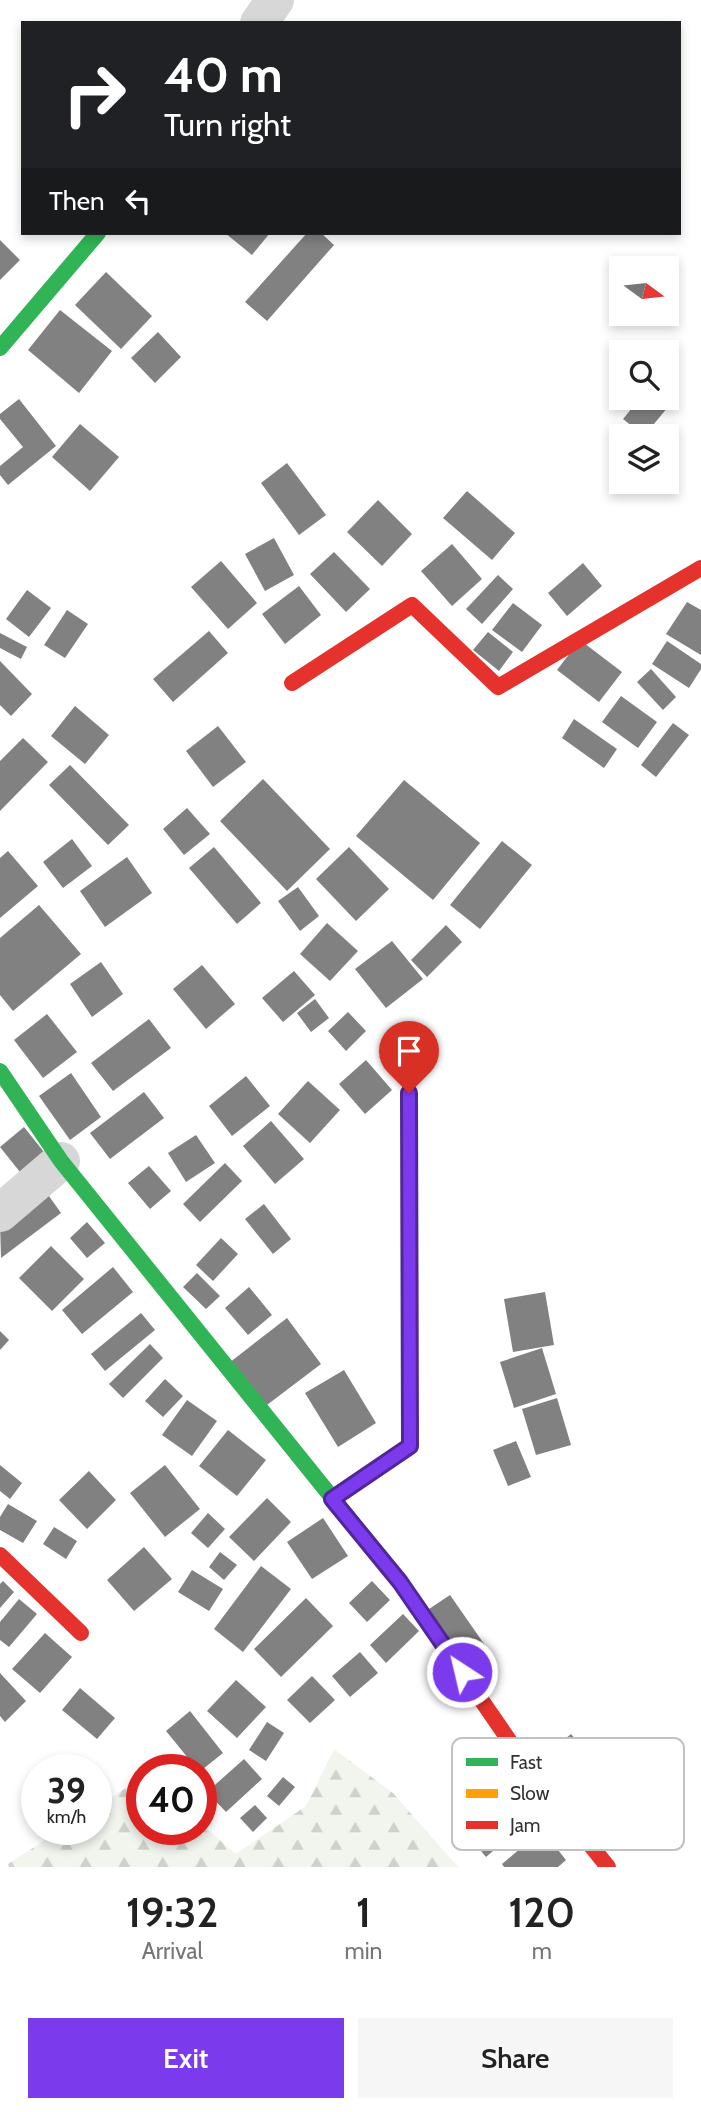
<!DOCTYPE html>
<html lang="en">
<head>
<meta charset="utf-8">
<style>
	body { margin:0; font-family:Cabin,sans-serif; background:#f6f6f6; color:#222; height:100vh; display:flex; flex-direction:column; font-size:26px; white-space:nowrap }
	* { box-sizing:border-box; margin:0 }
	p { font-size:23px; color:#767676 }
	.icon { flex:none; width:38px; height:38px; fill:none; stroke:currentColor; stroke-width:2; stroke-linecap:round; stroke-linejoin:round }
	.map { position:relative; height:1867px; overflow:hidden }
	.side { display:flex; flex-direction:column; background:#fff; flex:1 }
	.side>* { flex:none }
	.top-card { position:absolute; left:21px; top:21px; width:660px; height:214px; border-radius:0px; box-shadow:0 4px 10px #0003; background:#202124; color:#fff; overflow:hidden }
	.needle { width:46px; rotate:105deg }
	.fabs { position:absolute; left:609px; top:256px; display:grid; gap:14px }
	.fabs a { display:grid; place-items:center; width:70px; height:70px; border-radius:0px; background:#fff; box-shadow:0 4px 10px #0003; font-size:35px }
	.speed { position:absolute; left:21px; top:1754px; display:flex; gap:14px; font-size:35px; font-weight:700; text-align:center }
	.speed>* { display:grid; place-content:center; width:91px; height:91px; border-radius:50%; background:#fff; box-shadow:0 4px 10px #0003; line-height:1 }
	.speed small { font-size:18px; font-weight:400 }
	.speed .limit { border:10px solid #d22; background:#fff; color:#111 }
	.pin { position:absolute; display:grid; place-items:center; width:60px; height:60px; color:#fff; margin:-72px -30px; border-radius:50% 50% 50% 0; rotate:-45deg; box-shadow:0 0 7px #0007 }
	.pin .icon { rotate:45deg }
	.me { position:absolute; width:77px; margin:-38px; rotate:325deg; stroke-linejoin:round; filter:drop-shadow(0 0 5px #0008) }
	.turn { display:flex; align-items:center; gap:24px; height:147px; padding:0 28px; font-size:32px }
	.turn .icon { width:91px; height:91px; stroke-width:2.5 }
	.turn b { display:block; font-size:49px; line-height:60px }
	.then { display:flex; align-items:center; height:66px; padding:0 28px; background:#0003; gap:14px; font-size:26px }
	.eta { display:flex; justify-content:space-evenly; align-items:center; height:119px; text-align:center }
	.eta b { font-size:42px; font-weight:600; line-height:49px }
	.cta { display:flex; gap:14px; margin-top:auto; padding:14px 28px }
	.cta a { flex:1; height:80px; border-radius:0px; background:#7c3aed; color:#fff; font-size:28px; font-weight:600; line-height:80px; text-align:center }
	.cta a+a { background:#f6f6f6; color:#222 }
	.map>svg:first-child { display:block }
	.forest { fill:url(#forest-firs) }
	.building { fill:#818181 }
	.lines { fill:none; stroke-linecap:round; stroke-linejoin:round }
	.street { stroke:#d7d7d7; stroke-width:38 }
	.fast { stroke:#30b455; stroke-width:16 }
	.slow { stroke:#ff9f0a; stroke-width:16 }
	.jam { stroke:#e5322d; stroke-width:16 }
	.route-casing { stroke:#51269a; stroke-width:18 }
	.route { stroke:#7c3aed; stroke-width:12 }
	.key { fill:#fff; stroke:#c2c2c2; stroke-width:2 }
	.key-label { font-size:19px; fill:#333 }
</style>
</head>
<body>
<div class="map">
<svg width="701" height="1867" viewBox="0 0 701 1867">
	<defs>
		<pattern id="forest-firs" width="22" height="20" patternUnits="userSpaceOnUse" patternTransform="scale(1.75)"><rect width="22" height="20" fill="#f1f5ed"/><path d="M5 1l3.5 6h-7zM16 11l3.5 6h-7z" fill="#cfd2cc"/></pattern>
	</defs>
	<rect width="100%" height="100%" fill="#fff"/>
	<path class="forest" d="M 334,1749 L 393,1793 L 458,1867 L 9,1867 L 8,1864 L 62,1829 L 96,1829 L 96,1807 L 137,1781 L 142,1784 L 142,1829 L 201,1829 L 201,1824 L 236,1854 L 306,1806 Z"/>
	<g class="building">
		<path d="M 225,233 L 270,233 L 252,255 Z"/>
		<path d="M 307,233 L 321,233 L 334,245 L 267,321 L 245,302 Z"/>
		<path d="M 0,240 L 20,260 L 0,280 Z"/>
		<path d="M 106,272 L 152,316 L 121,349 L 75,305 Z"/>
		<path d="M 60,310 L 112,351 L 79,393 L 28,350 Z"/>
		<path d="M 158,332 L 181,357 L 155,383 L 131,358 Z"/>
		<path d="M 641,397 L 657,397 L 668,407 L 644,436 L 623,419 Z"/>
		<path d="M 19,399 L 56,446 L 8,485 L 0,475 L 0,466 L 23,447 L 0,419 L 0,414 Z"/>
		<path d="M 80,424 L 119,457 L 90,491 L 52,457 Z"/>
		<path d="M 287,463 L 326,515 L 299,535 L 261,483 Z"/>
		<path d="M 467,491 L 515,533 L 492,560 L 443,518 Z"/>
		<path d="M 378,500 L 412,534 L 382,566 L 347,532 Z"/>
		<path d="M 274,538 L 294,575 L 265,591 L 245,554 Z"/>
		<path d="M 452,544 L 482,579 L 452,606 L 421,571 Z"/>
		<path d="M 334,552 L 370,589 L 346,612 L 310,574 Z"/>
		<path d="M 221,561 L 257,603 L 228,629 L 191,587 Z"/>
		<path d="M 583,563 L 602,586 L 567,616 L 548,593 Z"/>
		<path d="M 498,575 L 513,589 L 482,624 L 466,609 Z"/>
		<path d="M 299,586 L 321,615 L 285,644 L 262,614 Z"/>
		<path d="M 27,590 L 51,608 L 29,637 L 6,619 Z"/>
		<path d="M 687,602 L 701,610 L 701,655 L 666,634 Z"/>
		<path d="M 513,603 L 542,625 L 522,652 L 492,630 Z"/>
		<path d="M 67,610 L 88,624 L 65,658 L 44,645 Z"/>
		<path d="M 209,631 L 228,653 L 173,702 L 153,679 Z"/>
		<path d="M 488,632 L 513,652 L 499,671 L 473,650 Z"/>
		<path d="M 0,633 L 27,647 L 21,659 L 0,648 Z"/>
		<path d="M 580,640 L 622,672 L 599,702 L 557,670 Z"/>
		<path d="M 667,641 L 701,664 L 701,669 L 689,688 L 652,664 Z"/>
		<path d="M 0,661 L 32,694 L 11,716 L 0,705 Z"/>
		<path d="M 651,669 L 676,697 L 663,710 L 637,682 Z"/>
		<path d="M 621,696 L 657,722 L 638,748 L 602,722 Z"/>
		<path d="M 75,706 L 109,735 L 85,764 L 51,736 Z"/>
		<path d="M 574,719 L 617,749 L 604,768 L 562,738 Z"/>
		<path d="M 673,723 L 689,735 L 656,777 L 641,765 Z"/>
		<path d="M 218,726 L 246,762 L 213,787 L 186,751 Z"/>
		<path d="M 23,738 L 48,762 L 0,811 L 0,761 Z"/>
		<path d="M 70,765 L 129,825 L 108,845 L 49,785 Z"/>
		<path d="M 263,779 L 330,849 L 287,891 L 220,821 Z"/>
		<path d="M 404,780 L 480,843 L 433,900 L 356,836 Z"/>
		<path d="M 187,808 L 210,834 L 184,855 L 163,829 Z"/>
		<path d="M 72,839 L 92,866 L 63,888 L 43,862 Z"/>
		<path d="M 502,841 L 532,865 L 480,929 L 450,905 Z"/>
		<path d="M 214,847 L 261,903 L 237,924 L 189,868 Z"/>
		<path d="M 349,847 L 389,889 L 356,921 L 316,879 Z"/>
		<path d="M 8,851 L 38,886 L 0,918 L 0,858 Z"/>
		<path d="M 127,857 L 152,893 L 105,927 L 80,891 Z"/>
		<path d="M 298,887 L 319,916 L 300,931 L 278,901 Z"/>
		<path d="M 39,905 L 81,954 L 13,1011 L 0,995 L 0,938 Z"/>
		<path d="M 327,923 L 358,951 L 330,981 L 300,954 Z"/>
		<path d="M 446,925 L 462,942 L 427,977 L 411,960 Z"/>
		<path d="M 392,941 L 423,979 L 386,1008 L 355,969 Z"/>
		<path d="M 101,962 L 123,994 L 92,1017 L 70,984 Z"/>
		<path d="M 202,965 L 235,1004 L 206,1029 L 173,989 Z"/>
		<path d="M 294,971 L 315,995 L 283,1022 L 262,998 Z"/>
		<path d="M 315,999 L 329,1018 L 311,1032 L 297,1013 Z"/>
		<path d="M 348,1012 L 366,1031 L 346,1051 L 328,1031 Z"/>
		<path d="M 47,1014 L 77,1052 L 43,1078 L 14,1040 Z"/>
		<path d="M 149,1019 L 171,1048 L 113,1091 L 91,1063 Z"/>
		<path d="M 366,1060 L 392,1090 L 365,1114 L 339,1084 Z"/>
		<path d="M 71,1073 L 101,1117 L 70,1140 L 39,1096 Z"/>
		<path d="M 246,1076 L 270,1106 L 232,1136 L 209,1106 Z"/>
		<path d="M 308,1081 L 340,1110 L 310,1143 L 278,1114 Z"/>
		<path d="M 144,1092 L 164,1118 L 110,1159 L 90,1133 Z"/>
		<path d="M 271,1121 L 304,1159 L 275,1184 L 243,1146 Z"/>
		<path d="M 24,1127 L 48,1157 L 24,1177 L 0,1147 Z"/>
		<path d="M 196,1135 L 215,1163 L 186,1182 L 168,1153 Z"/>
		<path d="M 225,1163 L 242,1181 L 200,1222 L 183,1204 Z"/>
		<path d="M 149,1166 L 171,1191 L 150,1209 L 128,1183 Z"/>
		<path d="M 44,1189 L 61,1213 L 1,1258 L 0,1222 Z"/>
		<path d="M 264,1204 L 291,1239 L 273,1254 L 245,1219 Z"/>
		<path d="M 87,1222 L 105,1243 L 87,1258 L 70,1238 Z"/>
		<path d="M 221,1238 L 238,1254 L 213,1281 L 196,1265 Z"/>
		<path d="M 51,1246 L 84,1279 L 52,1311 L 19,1278 Z"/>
		<path d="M 113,1267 L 133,1292 L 82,1334 L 62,1310 Z"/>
		<path d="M 197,1273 L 220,1296 L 206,1309 L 183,1287 Z"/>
		<path d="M 249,1287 L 272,1315 L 248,1335 L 225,1308 Z"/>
		<path d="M 545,1292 L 554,1345 L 513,1352 L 504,1299 Z"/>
		<path d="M 141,1313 L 155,1330 L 105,1371 L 91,1354 Z"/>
		<path d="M 287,1318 L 321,1364 L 263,1408 L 229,1363 Z"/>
		<path d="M 0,1331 L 9,1340 L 0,1350 Z"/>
		<path d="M 150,1344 L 163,1358 L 123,1398 L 109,1384 Z"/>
		<path d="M 542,1348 L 556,1394 L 514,1408 L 500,1362 Z"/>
		<path d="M 344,1370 L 376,1423 L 338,1447 L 305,1393 Z"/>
		<path d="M 165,1379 L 183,1396 L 163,1417 L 145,1401 Z"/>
		<path d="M 557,1398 L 571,1445 L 536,1455 L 522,1409 Z"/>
		<path d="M 187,1400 L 217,1421 L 192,1456 L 162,1435 Z"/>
		<path d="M 228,1430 L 266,1460 L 237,1496 L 199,1466 Z"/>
		<path d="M 516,1441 L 531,1477 L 508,1486 L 493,1450 Z"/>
		<path d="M 0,1465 L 22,1483 L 10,1499 L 0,1491 Z"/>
		<path d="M 165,1465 L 200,1509 L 165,1537 L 130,1493 Z"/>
		<path d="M 89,1471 L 116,1500 L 87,1529 L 59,1500 Z"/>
		<path d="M 267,1498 L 291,1522 L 254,1561 L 229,1537 Z"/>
		<path d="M 8,1504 L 37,1521 L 23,1543 L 0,1530 L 0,1517 Z"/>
		<path d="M 208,1513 L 225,1529 L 208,1548 L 191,1533 Z"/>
		<path d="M 323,1518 L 348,1556 L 312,1579 L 287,1542 Z"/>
		<path d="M 54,1527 L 77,1541 L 66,1559 L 43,1544 Z"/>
		<path d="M 144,1547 L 172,1579 L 134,1611 L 107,1580 Z"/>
		<path d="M 220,1552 L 237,1565 L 224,1580 L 209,1567 Z"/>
		<path d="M 261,1566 L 291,1589 L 243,1652 L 214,1629 Z"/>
		<path d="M 192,1570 L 223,1589 L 209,1611 L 178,1592 Z"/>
		<path d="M 3,1581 L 14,1592 L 0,1608 L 0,1584 Z"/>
		<path d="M 372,1581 L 390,1600 L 367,1622 L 349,1603 Z"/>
		<path d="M 450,1595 L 489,1651 L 468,1666 L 429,1609 Z"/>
		<path d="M 306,1598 L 333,1626 L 281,1677 L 254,1649 Z"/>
		<path d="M 19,1599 L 37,1614 L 9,1647 L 0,1640 L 0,1622 Z"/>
		<path d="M 403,1614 L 419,1631 L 386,1663 L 370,1645 Z"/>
		<path d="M 45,1633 L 72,1657 L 40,1693 L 12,1669 Z"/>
		<path d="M 360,1652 L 378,1673 L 350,1697 L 332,1676 Z"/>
		<path d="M 0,1673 L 26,1701 L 5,1722 L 0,1716 Z"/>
		<path d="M 312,1676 L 335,1700 L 310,1723 L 287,1700 Z"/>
		<path d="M 236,1680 L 266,1707 L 237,1738 L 207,1711 Z"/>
		<path d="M 80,1688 L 115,1718 L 97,1739 L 62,1710 Z"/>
		<path d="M 190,1711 L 223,1753 L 203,1769 L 197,1769 L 166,1731 Z"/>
		<path d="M 267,1722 L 284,1733 L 266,1761 L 249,1750 Z"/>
		<path d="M 571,1734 L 613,1783 L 583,1808 L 541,1759 Z"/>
		<path d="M 244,1759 L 262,1779 L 226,1812 L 207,1792 Z"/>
		<path d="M 283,1777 L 295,1787 L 279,1806 L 267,1796 Z"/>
		<path d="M 484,1799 L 513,1834 L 486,1857 L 457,1822 Z"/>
		<path d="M 255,1805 L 267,1818 L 253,1832 L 240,1818 Z"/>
		<path d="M 542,1830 L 566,1860 L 558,1867 L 504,1867 L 502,1864 Z"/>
	</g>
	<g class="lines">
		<g class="street">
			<path d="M 259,23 L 275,0"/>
			<path d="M 0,1213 L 61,1161"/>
		</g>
		<g class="fast">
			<path d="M 0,348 L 98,233"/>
			<path d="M 0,1071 L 61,1161 L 371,1546"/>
		</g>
		<path class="slow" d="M 332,1499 L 410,1446 L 409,1093"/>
		<g class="jam">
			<path d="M 292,683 L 412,605 L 498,687 L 701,568"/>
			<path d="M 371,1546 L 400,1582 L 524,1762 L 608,1867"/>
			<path d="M 0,1555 L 81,1633"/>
		</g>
	</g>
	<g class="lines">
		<g class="route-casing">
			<path id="route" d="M 409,1093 L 410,1446 L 332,1499 L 400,1582 L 462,1672"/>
		</g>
		<use href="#route" class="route"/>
	</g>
	<rect x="452" y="1738" width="232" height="112" rx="10" class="key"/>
	<rect x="466" y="1758" width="32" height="8" fill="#30b455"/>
	<rect x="466" y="1789" width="32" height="9" fill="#ff9f0a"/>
	<rect x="466" y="1821" width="32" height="8" fill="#e5322d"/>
	<g class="key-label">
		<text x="510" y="1769">Fast</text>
		<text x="510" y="1800">Slow</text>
		<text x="510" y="1832">Jam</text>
	</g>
</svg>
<div class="fabs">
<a><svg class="needle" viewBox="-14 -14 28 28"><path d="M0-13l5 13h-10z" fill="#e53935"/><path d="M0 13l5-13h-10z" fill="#767676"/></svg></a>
<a><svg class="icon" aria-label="search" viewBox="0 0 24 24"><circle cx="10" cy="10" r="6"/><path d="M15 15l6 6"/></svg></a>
<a><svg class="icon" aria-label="layers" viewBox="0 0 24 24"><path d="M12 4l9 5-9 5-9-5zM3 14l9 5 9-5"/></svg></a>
</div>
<div class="speed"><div>39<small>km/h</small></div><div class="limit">40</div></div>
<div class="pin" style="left:409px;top:1093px;background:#d93025"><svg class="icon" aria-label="arrive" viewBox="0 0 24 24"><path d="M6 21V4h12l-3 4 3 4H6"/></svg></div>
<svg class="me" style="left:462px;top:1672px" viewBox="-20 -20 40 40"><circle r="17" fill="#7c3aed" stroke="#fff" stroke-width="3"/><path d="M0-11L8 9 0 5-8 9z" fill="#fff"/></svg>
<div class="top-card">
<div class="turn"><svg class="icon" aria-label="right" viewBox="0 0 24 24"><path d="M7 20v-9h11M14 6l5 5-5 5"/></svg><div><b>40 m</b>Turn right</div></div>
<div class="then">Then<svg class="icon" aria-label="left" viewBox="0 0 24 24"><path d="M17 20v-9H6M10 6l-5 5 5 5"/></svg></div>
</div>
</div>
<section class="side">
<div class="eta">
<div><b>19:32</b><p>Arrival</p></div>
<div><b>1</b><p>min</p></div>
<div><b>120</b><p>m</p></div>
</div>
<div class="cta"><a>Exit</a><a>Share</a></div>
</section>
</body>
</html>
